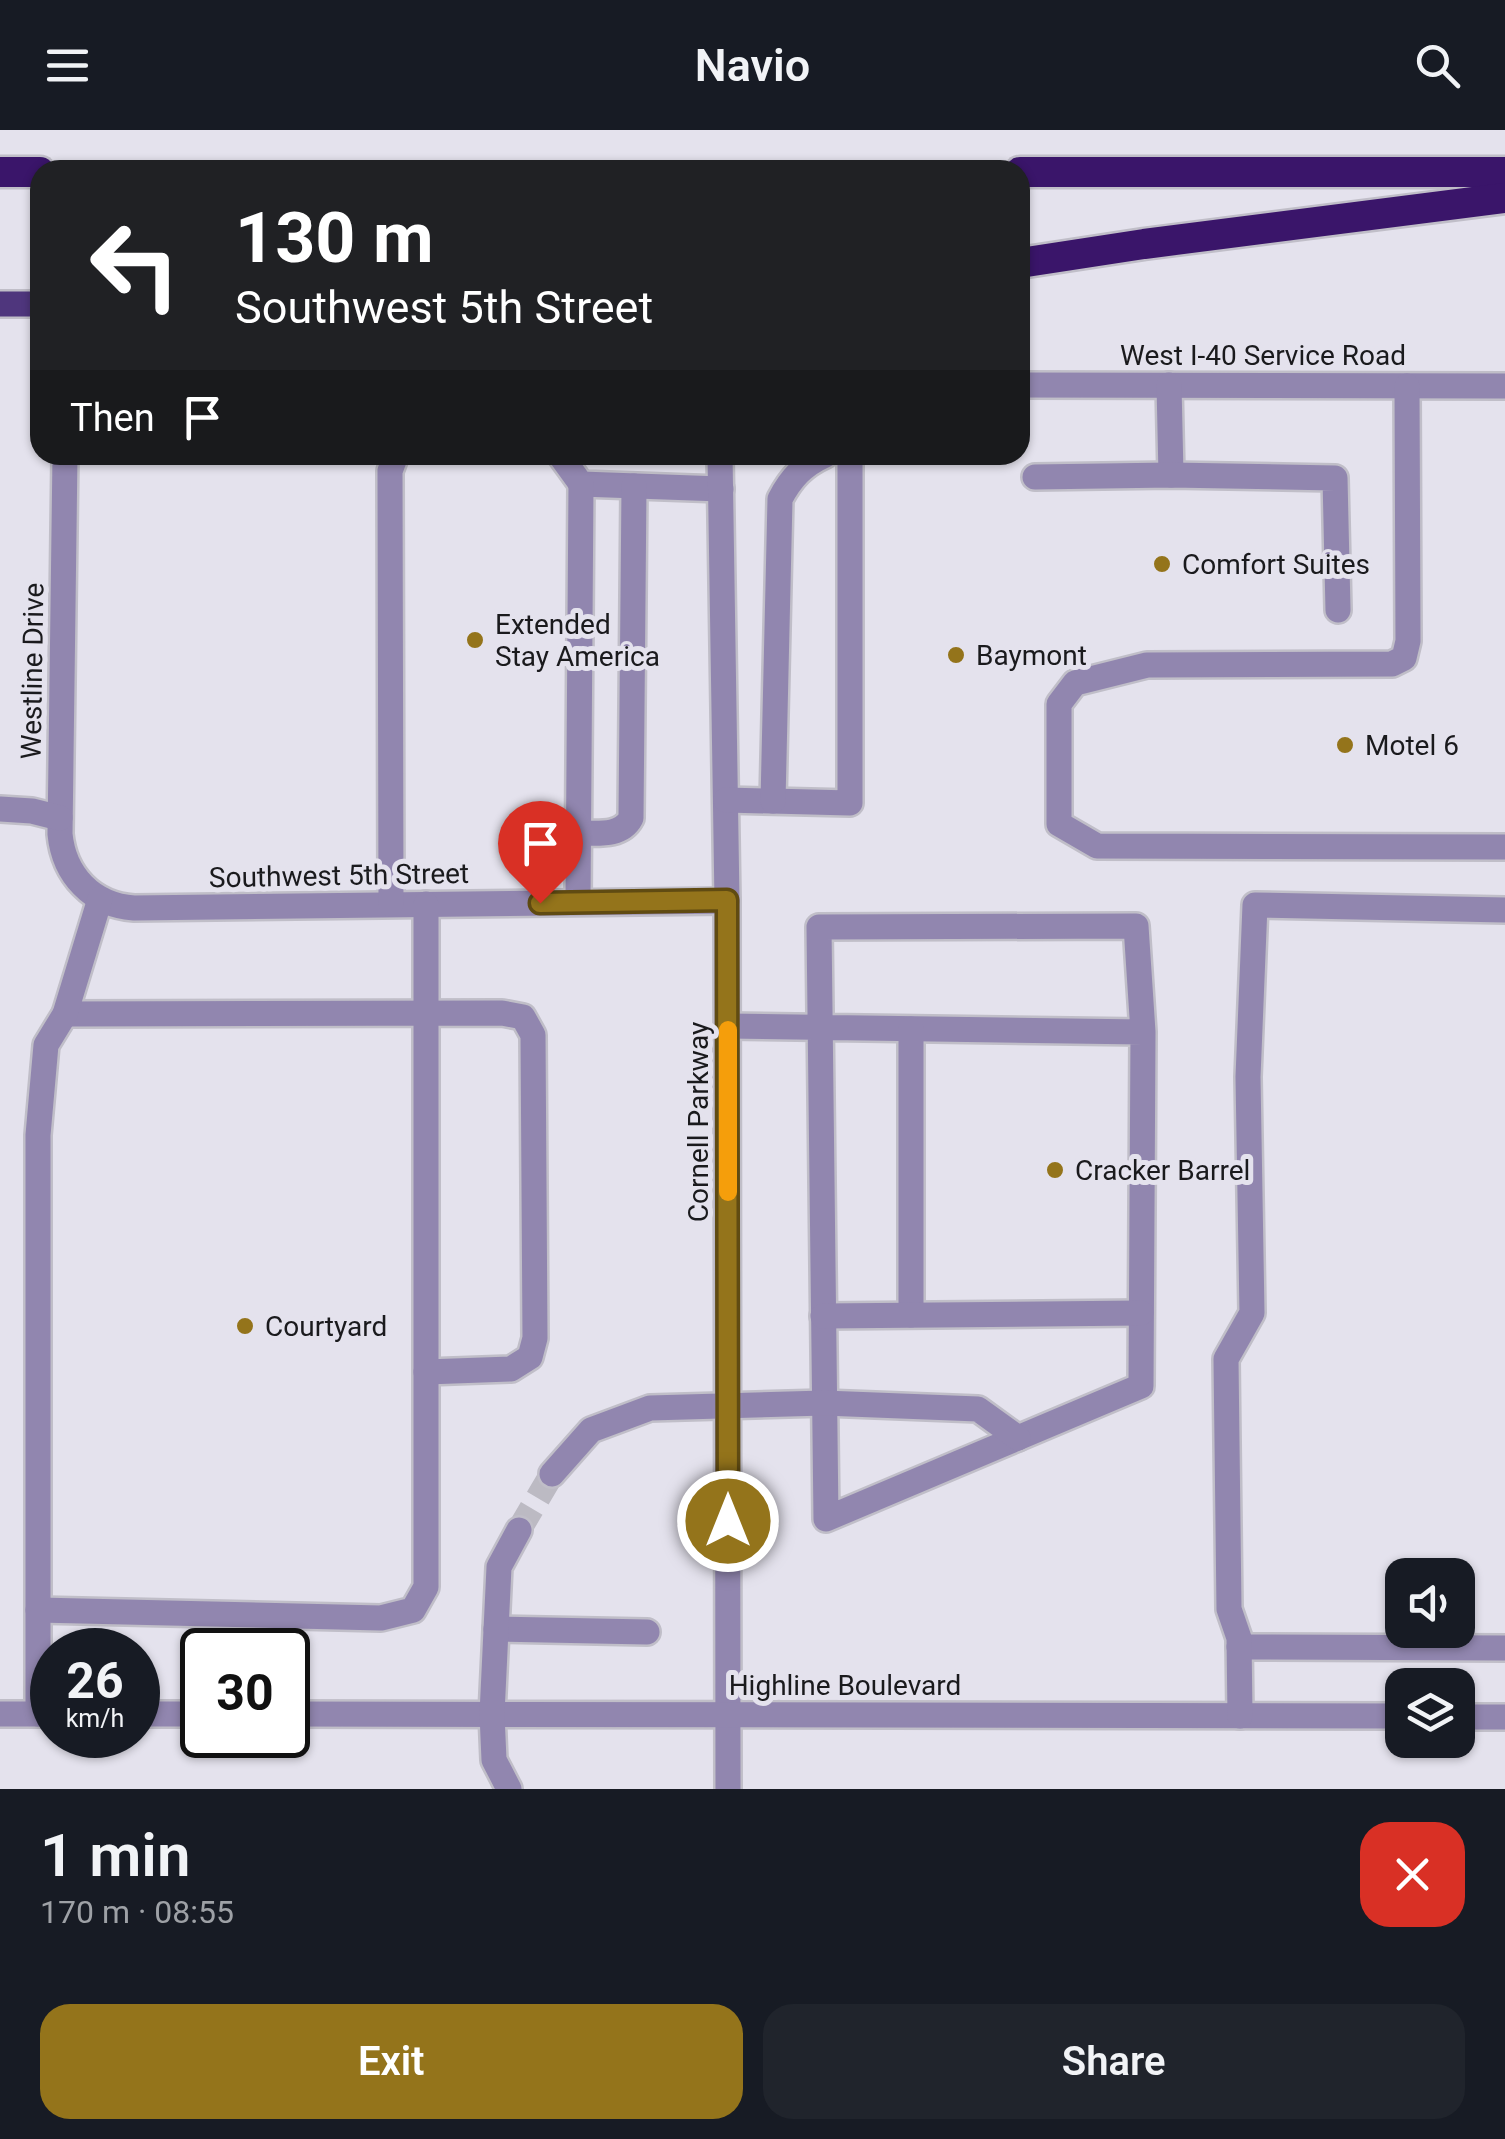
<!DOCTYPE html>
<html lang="en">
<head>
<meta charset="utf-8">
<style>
	body { margin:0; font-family:Roboto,sans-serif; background:#20242c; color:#f1f3f6; height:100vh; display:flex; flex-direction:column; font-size:38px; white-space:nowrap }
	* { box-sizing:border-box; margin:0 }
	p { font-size:32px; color:#9ea1a6 }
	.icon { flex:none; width:55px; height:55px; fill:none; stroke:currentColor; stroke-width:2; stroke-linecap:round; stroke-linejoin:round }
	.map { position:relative; height:1659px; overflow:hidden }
	.details { display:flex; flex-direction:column; background:#171b24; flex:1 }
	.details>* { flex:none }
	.banner { position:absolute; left:30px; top:30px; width:1000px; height:305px; border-radius:30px; box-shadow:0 2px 8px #0004; background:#202124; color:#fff; overflow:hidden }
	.tools { position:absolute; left:1385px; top:1428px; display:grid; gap:20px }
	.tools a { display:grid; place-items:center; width:90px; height:90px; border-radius:20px; background:#171b24; box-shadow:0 2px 8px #0004; font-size:50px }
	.speed { position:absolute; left:30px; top:1498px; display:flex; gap:20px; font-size:50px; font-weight:700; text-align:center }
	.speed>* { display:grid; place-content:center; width:130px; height:130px; border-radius:50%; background:#171b24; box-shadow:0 2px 8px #0004; line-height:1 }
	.speed small { font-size:25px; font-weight:400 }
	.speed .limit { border:5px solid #111; border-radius:15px; background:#fff; color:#111 }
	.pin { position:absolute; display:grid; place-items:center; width:85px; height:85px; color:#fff; margin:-102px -42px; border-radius:50% 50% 50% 0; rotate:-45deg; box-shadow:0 0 10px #0007 }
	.pin .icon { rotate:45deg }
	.me { position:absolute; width:110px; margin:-55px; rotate:0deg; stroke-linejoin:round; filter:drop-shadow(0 0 8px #0008) }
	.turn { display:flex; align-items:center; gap:35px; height:210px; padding:0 40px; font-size:45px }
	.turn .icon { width:130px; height:130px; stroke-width:2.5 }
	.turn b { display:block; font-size:70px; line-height:85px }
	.then { display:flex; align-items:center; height:95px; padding:0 40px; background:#0003; gap:20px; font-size:38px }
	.round { display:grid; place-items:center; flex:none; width:105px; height:105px; border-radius:30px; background:#20242c }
	.head { display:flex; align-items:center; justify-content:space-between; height:170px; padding:0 40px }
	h1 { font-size:60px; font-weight:600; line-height:75px }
	.primary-button { display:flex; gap:20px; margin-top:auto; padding:20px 40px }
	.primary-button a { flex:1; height:115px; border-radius:30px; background:#94741b; color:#fff; font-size:40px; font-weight:600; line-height:115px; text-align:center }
	.primary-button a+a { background:#20242c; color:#f1f3f6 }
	header { display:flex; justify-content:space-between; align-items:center; height:130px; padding:0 40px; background:#171b24; font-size:45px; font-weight:600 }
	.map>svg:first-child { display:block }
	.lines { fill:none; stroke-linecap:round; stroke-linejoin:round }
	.minor-tunnel { stroke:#bcbac3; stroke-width:25; stroke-dasharray:25 12; stroke-linecap:butt }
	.minor-casing { stroke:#c0bec8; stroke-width:30 }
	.major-casing { stroke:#c0bec8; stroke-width:30 }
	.highway-casing { stroke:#c0bec8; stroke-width:35 }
	.minor { stroke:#9186af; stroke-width:25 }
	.major { stroke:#4f367d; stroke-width:25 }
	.highway { stroke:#3a156a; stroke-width:30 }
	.route-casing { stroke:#604b12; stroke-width:25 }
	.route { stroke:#94741b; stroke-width:18 }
	.slow { stroke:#f59e0b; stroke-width:18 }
	.poi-dot { fill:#94741b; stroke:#e4e2ed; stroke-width:4 }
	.labels { text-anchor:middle; stroke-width:10; stroke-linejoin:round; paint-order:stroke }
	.street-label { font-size:28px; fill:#1a1a1d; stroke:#e4e2ed }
	.poi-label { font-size:28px; fill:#1a1a1d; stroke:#e4e2ed; text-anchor:start }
</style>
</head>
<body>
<header><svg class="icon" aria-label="menu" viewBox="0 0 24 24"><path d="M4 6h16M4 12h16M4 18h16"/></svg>Navio<svg class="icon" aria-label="search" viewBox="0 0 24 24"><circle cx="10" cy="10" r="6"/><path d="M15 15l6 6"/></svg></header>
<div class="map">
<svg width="1505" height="1659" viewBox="0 0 1505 1659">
	<rect width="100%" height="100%" fill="#e4e2ed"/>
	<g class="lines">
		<path class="minor-tunnel" d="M 519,1400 L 552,1344"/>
		<g class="minor-casing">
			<g id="minor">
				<path d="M 1020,255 L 1505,256"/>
				<path d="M 1169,255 L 1171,345"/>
				<path d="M 1407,256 L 1408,511 L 1404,528 L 1392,534 L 1147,535 L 1075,553 L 1059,574 L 1059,694 L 1097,716 L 1505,717"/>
				<path d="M 65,325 L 60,704 C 64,745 92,775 134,778 L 727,771"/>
				<path d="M 560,325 L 581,354 L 721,359"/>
				<path d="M 720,325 L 727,771 L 728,1659"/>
				<path d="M 1035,347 L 1171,345 L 1335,348 L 1338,480"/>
				<path d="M 726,670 L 850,673 L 850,325"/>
				<path d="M 773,671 L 780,369 C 791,348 803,335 825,325"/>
				<path d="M 0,679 L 32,681 L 60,688"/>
				<path d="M 578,703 C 597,703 621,707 631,688 L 634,356"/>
				<path d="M 578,772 L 581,354"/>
				<path d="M 391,774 L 390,341 L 396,325"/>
				<path d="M 65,884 L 502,883 L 523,887 L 533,905 L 535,1208 L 530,1227 L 511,1239 L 426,1242"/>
				<path d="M 728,896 C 866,898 1004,900 1143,902 L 1141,1256 L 826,1389 L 819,797 L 1136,796 L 1143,902"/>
				<path d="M 911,899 L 911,1185"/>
				<path d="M 823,1186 L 1141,1183"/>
				<path d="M 552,1344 L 591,1300 L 650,1278 L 824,1273 L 978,1279 L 1018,1308"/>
				<path d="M 38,1480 L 381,1488 L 413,1480 L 426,1457 L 426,774"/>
				<path d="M 496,1499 L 647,1502"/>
				<path d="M 1239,1517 L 1505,1518"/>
				<path d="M 0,1584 L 52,1584"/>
				<path d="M 38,1584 L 38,1005 L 46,915 L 65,884 L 100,769"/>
				<path d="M 138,1584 L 202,1584"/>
				<path d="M 288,1584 L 1402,1586"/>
				<path d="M 1240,1586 L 1239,1508 L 1229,1479 L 1226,1229 L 1252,1183 L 1248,947 L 1255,775 L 1505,780"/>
				<path d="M 1458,1587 L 1505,1587"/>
				<path d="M 509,1659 L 494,1630 L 492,1584 L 499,1437 L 519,1400"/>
			</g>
		</g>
		<g class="major-casing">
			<path id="major" d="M 0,174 L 40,174"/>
		</g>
		<g class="highway-casing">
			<g id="highway">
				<path d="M 0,42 L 40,42"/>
				<path d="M 1020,42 L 1505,42"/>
				<path d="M 1020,133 L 1144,114 L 1505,68"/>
			</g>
		</g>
		<use href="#minor" class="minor"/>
		<use href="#major" class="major"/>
		<use href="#highway" class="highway"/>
	</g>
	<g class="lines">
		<g class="route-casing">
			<path id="route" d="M 540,773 L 727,770 L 728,1391"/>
		</g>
		<use href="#route" class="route"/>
		<path class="slow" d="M 728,900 L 728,1062"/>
	</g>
	<g class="poi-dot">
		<circle cx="1162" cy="434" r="10"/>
		<circle cx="475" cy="510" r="10"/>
		<circle cx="956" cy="525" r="10"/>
		<circle cx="1345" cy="615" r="10"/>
		<circle cx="1055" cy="1040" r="10"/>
		<circle cx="245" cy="1196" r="10"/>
	</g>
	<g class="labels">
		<g class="street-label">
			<text x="1263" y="235">West I-40 Service Road</text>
			<text transform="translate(32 541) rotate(-89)" y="10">Westline Drive</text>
			<text transform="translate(339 745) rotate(-1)" y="10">Southwest 5th Street</text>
			<text transform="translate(698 992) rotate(-90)" y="10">Cornell Parkway</text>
			<text x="845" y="1565">Highline Boulevard</text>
		</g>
		<g class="poi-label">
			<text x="1182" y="444">Comfort Suites</text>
			<text x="495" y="504">Extended<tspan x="495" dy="32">Stay America</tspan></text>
			<text x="976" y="535">Baymont</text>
			<text x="1365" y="625">Motel 6</text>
			<text x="1075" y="1050">Cracker Barrel</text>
			<text x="265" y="1206">Courtyard</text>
		</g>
	</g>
</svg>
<div class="tools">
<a><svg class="icon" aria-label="sound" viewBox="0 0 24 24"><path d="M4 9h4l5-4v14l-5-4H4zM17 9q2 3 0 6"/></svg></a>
<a><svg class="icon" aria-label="layers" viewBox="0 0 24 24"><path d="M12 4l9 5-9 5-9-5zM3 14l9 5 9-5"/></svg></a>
</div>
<div class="speed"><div>26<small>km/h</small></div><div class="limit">30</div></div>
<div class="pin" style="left:540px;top:773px;background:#d93025"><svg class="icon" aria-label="arrive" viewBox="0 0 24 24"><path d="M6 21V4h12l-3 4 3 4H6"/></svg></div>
<svg class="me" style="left:728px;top:1391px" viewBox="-20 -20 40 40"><circle r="17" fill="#94741b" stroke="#fff" stroke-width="3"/><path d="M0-11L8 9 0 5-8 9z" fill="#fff"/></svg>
<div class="banner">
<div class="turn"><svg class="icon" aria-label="left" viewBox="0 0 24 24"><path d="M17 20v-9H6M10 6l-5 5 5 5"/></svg><div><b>130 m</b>Southwest 5th Street</div></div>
<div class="then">Then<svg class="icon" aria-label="arrive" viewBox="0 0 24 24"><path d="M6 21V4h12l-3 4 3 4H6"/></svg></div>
</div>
</div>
<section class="details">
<div class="head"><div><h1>1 min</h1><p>170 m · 08:55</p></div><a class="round" style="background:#d93025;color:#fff"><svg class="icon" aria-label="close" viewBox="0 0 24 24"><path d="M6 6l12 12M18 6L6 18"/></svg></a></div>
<div class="primary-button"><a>Exit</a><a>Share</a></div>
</section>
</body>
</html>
